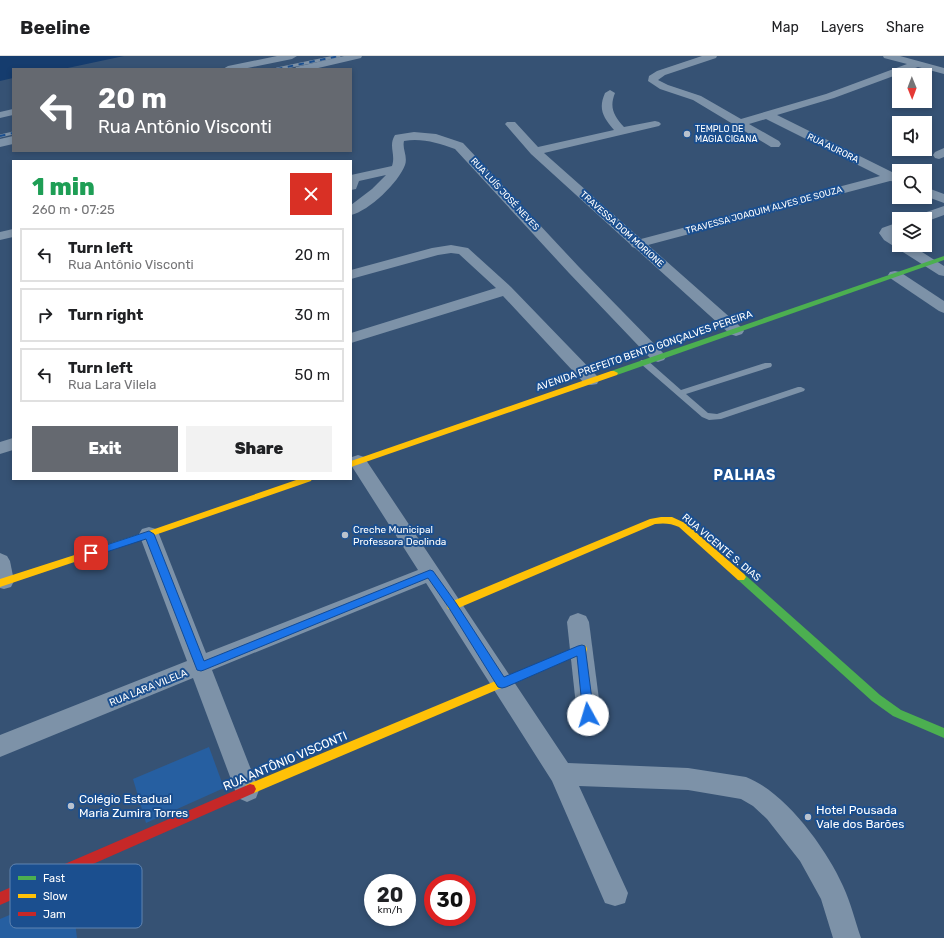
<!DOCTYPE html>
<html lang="en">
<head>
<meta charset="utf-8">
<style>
	body { margin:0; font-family:Rubik,sans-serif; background:#f2f2f2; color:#202124; height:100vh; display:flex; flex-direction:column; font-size:15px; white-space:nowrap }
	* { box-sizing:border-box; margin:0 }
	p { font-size:13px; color:#757577 }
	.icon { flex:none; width:22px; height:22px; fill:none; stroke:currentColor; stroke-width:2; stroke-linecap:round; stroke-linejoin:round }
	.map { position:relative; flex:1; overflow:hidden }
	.sheet { position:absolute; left:12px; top:104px; width:340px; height:320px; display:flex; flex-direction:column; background:#fff; border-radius:0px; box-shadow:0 2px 6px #0003 }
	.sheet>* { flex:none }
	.guide { position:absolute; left:12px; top:12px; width:340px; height:84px; border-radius:0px; box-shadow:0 2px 6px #0003; background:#656970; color:#fff; overflow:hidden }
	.needle { width:26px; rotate:179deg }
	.controls { position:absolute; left:892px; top:12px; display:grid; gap:8px }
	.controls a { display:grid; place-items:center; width:40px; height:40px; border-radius:0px; background:#fff; box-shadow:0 2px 6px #0003; font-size:20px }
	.speed { position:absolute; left:364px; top:818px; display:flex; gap:8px; font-size:20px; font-weight:700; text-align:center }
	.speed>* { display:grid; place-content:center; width:52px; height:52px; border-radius:50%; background:#fff; box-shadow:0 2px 6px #0003; line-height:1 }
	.speed small { font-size:10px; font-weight:400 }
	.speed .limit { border:6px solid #d22; background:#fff; color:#111 }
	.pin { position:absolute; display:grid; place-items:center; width:34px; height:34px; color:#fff; margin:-17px; border-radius:8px; box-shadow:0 2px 6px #0006 }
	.me { position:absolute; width:44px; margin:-22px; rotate:354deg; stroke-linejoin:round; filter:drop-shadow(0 0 3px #0008) }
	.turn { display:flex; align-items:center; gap:14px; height:84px; padding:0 20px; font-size:18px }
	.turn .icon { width:52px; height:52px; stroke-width:2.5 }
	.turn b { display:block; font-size:28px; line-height:34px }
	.round { display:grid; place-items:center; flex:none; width:42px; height:42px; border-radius:0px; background:#f2f2f2 }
	.overview { display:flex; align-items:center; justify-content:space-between; height:68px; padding:0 20px }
	h1 { font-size:24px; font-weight:800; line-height:30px; color:#1e9e55 }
	.cta { display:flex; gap:8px; margin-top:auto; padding:8px 20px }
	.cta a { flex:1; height:46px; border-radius:0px; background:#656970; color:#fff; font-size:16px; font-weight:800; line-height:46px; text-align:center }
	.cta a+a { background:#f2f2f2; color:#202124 }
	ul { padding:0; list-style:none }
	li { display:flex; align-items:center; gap:12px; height:54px; margin:0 8px 6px; padding:0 12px; border:2px solid #e0e0e0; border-radius:0px }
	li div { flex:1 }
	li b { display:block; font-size:15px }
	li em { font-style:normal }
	header { display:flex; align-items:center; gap:24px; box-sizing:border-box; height:56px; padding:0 20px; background:#fff; border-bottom:1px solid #e0e0e0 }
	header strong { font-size:19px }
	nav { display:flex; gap:22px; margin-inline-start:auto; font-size:14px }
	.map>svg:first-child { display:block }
	.green { fill:#265fa1 }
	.water { fill:#153c6e }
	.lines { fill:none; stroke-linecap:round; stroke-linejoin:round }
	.lane { fill:#7d92a8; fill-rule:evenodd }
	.street { fill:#7d92a8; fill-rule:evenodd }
	.fast { fill:#4caf50; fill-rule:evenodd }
	.slow { fill:#ffc107; fill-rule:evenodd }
	.jam { fill:#c62828; fill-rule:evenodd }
	.rail-casing { stroke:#7e92a7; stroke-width:3 }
	.rail { stroke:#1b4f8f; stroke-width:2; stroke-dasharray:5.5; stroke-linecap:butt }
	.route { fill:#1a73e8; stroke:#114b97 }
	.poi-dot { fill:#b9c2ce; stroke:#1b4f8f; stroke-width:1.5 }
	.labels { text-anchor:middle; stroke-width:4; stroke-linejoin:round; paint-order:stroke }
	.far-poi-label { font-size:9px; fill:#fff; stroke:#1b4f8f; text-anchor:start }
	.far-street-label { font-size:9px; fill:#fff; stroke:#1b4f8f }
	.street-label { font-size:10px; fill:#fff; stroke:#1b4f8f }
	.poi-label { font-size:10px; fill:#fff; stroke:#1b4f8f; text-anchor:start }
	.near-street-label { font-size:12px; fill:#fff; stroke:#1b4f8f }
	.near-poi-label { font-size:12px; fill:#fff; stroke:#1b4f8f; text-anchor:start }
	.district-label { font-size:14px; font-weight:bold; letter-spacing:1px; fill:#fff; stroke:#1b4f8f }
	.key { fill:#1b4f8f; stroke:#5f84b1; stroke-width:1 }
	.key-label { font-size:11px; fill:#fff }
</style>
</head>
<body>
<header>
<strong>Beeline</strong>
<nav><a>Map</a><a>Layers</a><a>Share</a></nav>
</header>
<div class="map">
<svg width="944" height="882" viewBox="0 0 944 882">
	<rect width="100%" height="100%" fill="#365274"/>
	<g class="green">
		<path d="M 209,691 L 224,732 L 146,767 L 133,723 Z"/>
		<path d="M 71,833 L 77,882 L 0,882 L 0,863 Z"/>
	</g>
	<path class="water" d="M 0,0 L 124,0 L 63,13 L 13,13 L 13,22 L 0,25 Z"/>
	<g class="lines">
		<path class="lane" d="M 641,304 L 647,304 L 681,334 L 765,307 L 771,307 L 772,309 L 771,311 L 686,338 L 708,357 L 717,358 L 798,331 L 801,331 L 805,333 L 804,335 L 721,363 L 709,364 L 702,361 L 641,308 L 640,306 Z"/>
		<g class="street">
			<path d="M 277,0 L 297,0 L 292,3 L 243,13 L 223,13 L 228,10 Z"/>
			<path d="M 344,0 L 362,0 L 361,2 L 314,13 L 295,13 L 296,11 Z"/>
			<path d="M 702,0 L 717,0 L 716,2 L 665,19 L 658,24 L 668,29 L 701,40 L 741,63 L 826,38 L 907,8 L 884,2 L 883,0 L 900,0 L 944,12 L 944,18 L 918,11 L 834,42 L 777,59 L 896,118 L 899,120 L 899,126 L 890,125 L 648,189 L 742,272 L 744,275 L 742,278 L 736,280 L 730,278 L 635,192 L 632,191 L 630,188 L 531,98 L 505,68 L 507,66 L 515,66 L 538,91 L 614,74 C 603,61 598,53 605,37 L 610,34 L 615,37 C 609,52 614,60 624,71 L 655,65 L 659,66 L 661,68 L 659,70 L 544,97 L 641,183 L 880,120 L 766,63 L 749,68 L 779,85 L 781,88 L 779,91 L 771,91 L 693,44 L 660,33 L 648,25 L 649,20 L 657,15 Z"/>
			<path d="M 13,53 L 13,59 L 0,62 L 0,56 Z"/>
			<path d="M 414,76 L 436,78 L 463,87 L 579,211 L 664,298 L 666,301 L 664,304 L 658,306 L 652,304 L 569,217 L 455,93 C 438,87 422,82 404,85 C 402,93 408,100 405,109 C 399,126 369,155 351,159 L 351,149 L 372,133 L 386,119 L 359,125 L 356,133 L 351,134 L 351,119 L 392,110 C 396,98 388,90 395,79 Z"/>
			<path d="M 13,80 L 13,88 L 0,91 L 0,83 Z"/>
			<path d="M 944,92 L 944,101 L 939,103 L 935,102 L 933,99 L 935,96 Z"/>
			<path d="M 925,131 L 944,138 L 944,147 L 925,140 Z"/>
			<path d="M 944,150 L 944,159 L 925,166 L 925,163 L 913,163 L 915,160 Z"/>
			<path d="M 899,166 L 899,175 L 893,177 L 899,182 L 899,189 L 911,189 L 944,210 L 944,220 L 939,219 L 884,184 L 879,177 L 882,172 Z"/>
			<path d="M 13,173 L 13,181 L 0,184 L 0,176 Z"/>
			<path d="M 451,189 L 468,192 L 511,231 L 597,320 L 599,324 L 597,328 L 591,329 L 585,328 L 503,240 L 351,287 L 351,277 L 496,232 L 459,198 L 451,197 L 438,199 L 351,223 L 351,214 L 432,192 Z"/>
			<path d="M 895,215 L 900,216 L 944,245 L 944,257 L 939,255 L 890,222 L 888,219 L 890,216 Z"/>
			<path d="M 13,382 L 13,394 L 0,398 L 0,386 Z"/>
			<path d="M 358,399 L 364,401 L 568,707 L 688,712 L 746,721 C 785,736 826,792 843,830 C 851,847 855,865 861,882 L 833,882 L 821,843 L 800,805 L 767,763 L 753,750 L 741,743 L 688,734 L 579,730 L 628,837 L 625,847 L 615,850 L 605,847 L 552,725 L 426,527 L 212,614 L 259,734 L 256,742 L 247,746 L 238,742 L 193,622 L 0,701 L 0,679 L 187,605 L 139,478 L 142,473 L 149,471 L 156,473 L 159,478 L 206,597 L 418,514 L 351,409 L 352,401 Z"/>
			<path d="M 0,497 L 7,500 L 10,505 L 14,525 L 11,531 L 4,533 L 0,532 Z"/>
			<path d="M 578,557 L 586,560 L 589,566 L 601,659 L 597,666 L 589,669 L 581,666 L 577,659 L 567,566 L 570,560 Z"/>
		</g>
		<g class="fast">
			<path d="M 944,200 L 944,204 L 617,319 L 614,319 L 610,317 L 611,315 Z"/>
			<path d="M 741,517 L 744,518 L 880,639 L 901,654 L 944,672 L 944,682 L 893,660 L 872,645 L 738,524 L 736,521 L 738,518 Z"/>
		</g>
		<g class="slow">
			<path d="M 611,315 L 614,315 L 618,317 L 617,319 L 351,411 L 351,405 Z"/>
			<path d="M 299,423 L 312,423 L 311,425 L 152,480 L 0,531 L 0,523 L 146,476 Z"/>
			<path d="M 661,461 L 672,461 L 685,467 L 744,518 L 746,521 L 744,524 L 738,524 L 679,471 C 671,467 663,467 655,468 L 456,553 L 452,554 L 448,553 L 447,550 L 448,547 L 650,463 Z"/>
			<path d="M 582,589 L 586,590 L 587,593 L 586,596 L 254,737 L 250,738 L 246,737 L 244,733 L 246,729 Z"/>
		</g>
		<path class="jam" d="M 250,728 L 254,729 L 256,733 L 254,737 L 0,849 L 0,836 Z"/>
		<g class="rail-casing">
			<g id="rail">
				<path d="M 277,13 L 339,0"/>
				<path d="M 0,80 L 13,77"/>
			</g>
		</g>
		<use href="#rail" class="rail"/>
	</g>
	<path class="route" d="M 149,475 L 154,478 L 204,605 L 430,514 L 433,515 L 456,547 L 504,621 L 578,590 L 582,589 L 585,590 L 594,659 L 592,662 L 588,664 L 585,662 L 583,659 L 577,600 L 506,631 L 502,632 L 498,631 L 449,552 L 428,522 L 204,614 L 201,615 L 197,614 L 146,483 L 91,501 L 86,497 L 88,495 Z"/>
	<g class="poi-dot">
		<circle cx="687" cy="78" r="4"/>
		<circle cx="345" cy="479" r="4"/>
		<circle cx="71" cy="750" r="4"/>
		<circle cx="808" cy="761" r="4"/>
	</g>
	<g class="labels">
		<g class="far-poi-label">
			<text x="695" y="76">TEMPLO DE<tspan x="695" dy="10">MAGIA CIGANA</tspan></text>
		</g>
		<g class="far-street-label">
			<text transform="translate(833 92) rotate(26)" y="3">RUA AURORA</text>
			<text transform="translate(505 138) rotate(47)" y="3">RUA LUÍS JOSÉ NEVES</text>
			<text transform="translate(764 154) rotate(-15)" y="3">TRAVESSA JOAQUIM ALVES DE SOUZA</text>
			<text transform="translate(622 173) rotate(42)" y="3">TRAVESSA DOM MORIONE</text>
		</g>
		<g class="street-label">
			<text transform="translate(644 294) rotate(-19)" y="4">AVENIDA PREFEITO BENTO GONÇALVES PEREIRA</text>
			<text transform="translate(722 491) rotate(40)" y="4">RUA VICENTE S. DIAS</text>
			<text transform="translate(148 631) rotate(-22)" y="4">RUA LARA VILELA</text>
		</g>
		<g class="poi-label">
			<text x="353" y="477">Creche Municipal<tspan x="353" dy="12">Professora Deolinda</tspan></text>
		</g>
		<g class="near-street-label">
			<text transform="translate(285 705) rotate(-23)" y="4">RUA ANTÔNIO VISCONTI</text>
		</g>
		<g class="near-poi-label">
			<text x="79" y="747">Colégio Estadual<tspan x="79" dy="14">Maria Zumira Torres</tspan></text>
			<text x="816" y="758">Hotel Pousada<tspan x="816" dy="14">Vale dos Barões</tspan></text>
		</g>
		<g class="district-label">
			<text x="745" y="424">PALHAS</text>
		</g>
	</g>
	<rect x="10" y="808" width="132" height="64" rx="6" class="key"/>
	<rect x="18" y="820" width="18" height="4" fill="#4caf50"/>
	<rect x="18" y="838" width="18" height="4" fill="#ffc107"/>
	<rect x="18" y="856" width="18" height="4" fill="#c62828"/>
	<g class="key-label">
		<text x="43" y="826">Fast</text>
		<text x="43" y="844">Slow</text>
		<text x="43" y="862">Jam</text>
	</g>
</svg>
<div class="controls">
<a><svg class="needle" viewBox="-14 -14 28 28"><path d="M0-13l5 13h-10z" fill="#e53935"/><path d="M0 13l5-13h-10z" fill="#757577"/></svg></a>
<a><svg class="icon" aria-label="sound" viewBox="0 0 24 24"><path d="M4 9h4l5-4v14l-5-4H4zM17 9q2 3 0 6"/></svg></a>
<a><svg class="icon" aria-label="search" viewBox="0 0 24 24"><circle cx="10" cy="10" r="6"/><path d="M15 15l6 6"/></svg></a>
<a><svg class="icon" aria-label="layers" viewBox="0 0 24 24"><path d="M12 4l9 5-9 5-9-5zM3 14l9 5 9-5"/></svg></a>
</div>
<div class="speed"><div>20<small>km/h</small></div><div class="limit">30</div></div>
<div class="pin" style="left:91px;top:497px;background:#d93025"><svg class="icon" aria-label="arrive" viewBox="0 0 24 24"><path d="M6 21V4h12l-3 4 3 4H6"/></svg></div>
<svg class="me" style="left:588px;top:659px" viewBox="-20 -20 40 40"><circle r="19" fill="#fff"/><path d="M0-13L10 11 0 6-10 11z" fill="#1a73e8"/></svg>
<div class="guide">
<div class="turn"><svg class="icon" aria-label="left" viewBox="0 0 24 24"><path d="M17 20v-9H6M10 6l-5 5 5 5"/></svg><div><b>20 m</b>Rua Antônio Visconti</div></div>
</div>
<section class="sheet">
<div class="overview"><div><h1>1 min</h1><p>260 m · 07:25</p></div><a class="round" style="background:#d93025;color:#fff"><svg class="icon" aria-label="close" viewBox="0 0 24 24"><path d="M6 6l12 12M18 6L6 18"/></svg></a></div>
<ul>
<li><svg class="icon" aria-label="left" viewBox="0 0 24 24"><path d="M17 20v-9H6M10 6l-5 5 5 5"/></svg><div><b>Turn left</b><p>Rua Antônio Visconti</p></div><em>20 m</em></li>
<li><svg class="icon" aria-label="right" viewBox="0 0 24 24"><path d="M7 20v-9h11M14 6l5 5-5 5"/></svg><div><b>Turn right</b></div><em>30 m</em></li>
<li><svg class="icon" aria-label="left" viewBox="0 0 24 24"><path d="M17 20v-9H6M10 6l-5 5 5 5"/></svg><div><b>Turn left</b><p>Rua Lara Vilela</p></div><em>50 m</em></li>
</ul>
<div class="cta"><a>Exit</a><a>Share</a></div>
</section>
</div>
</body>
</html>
